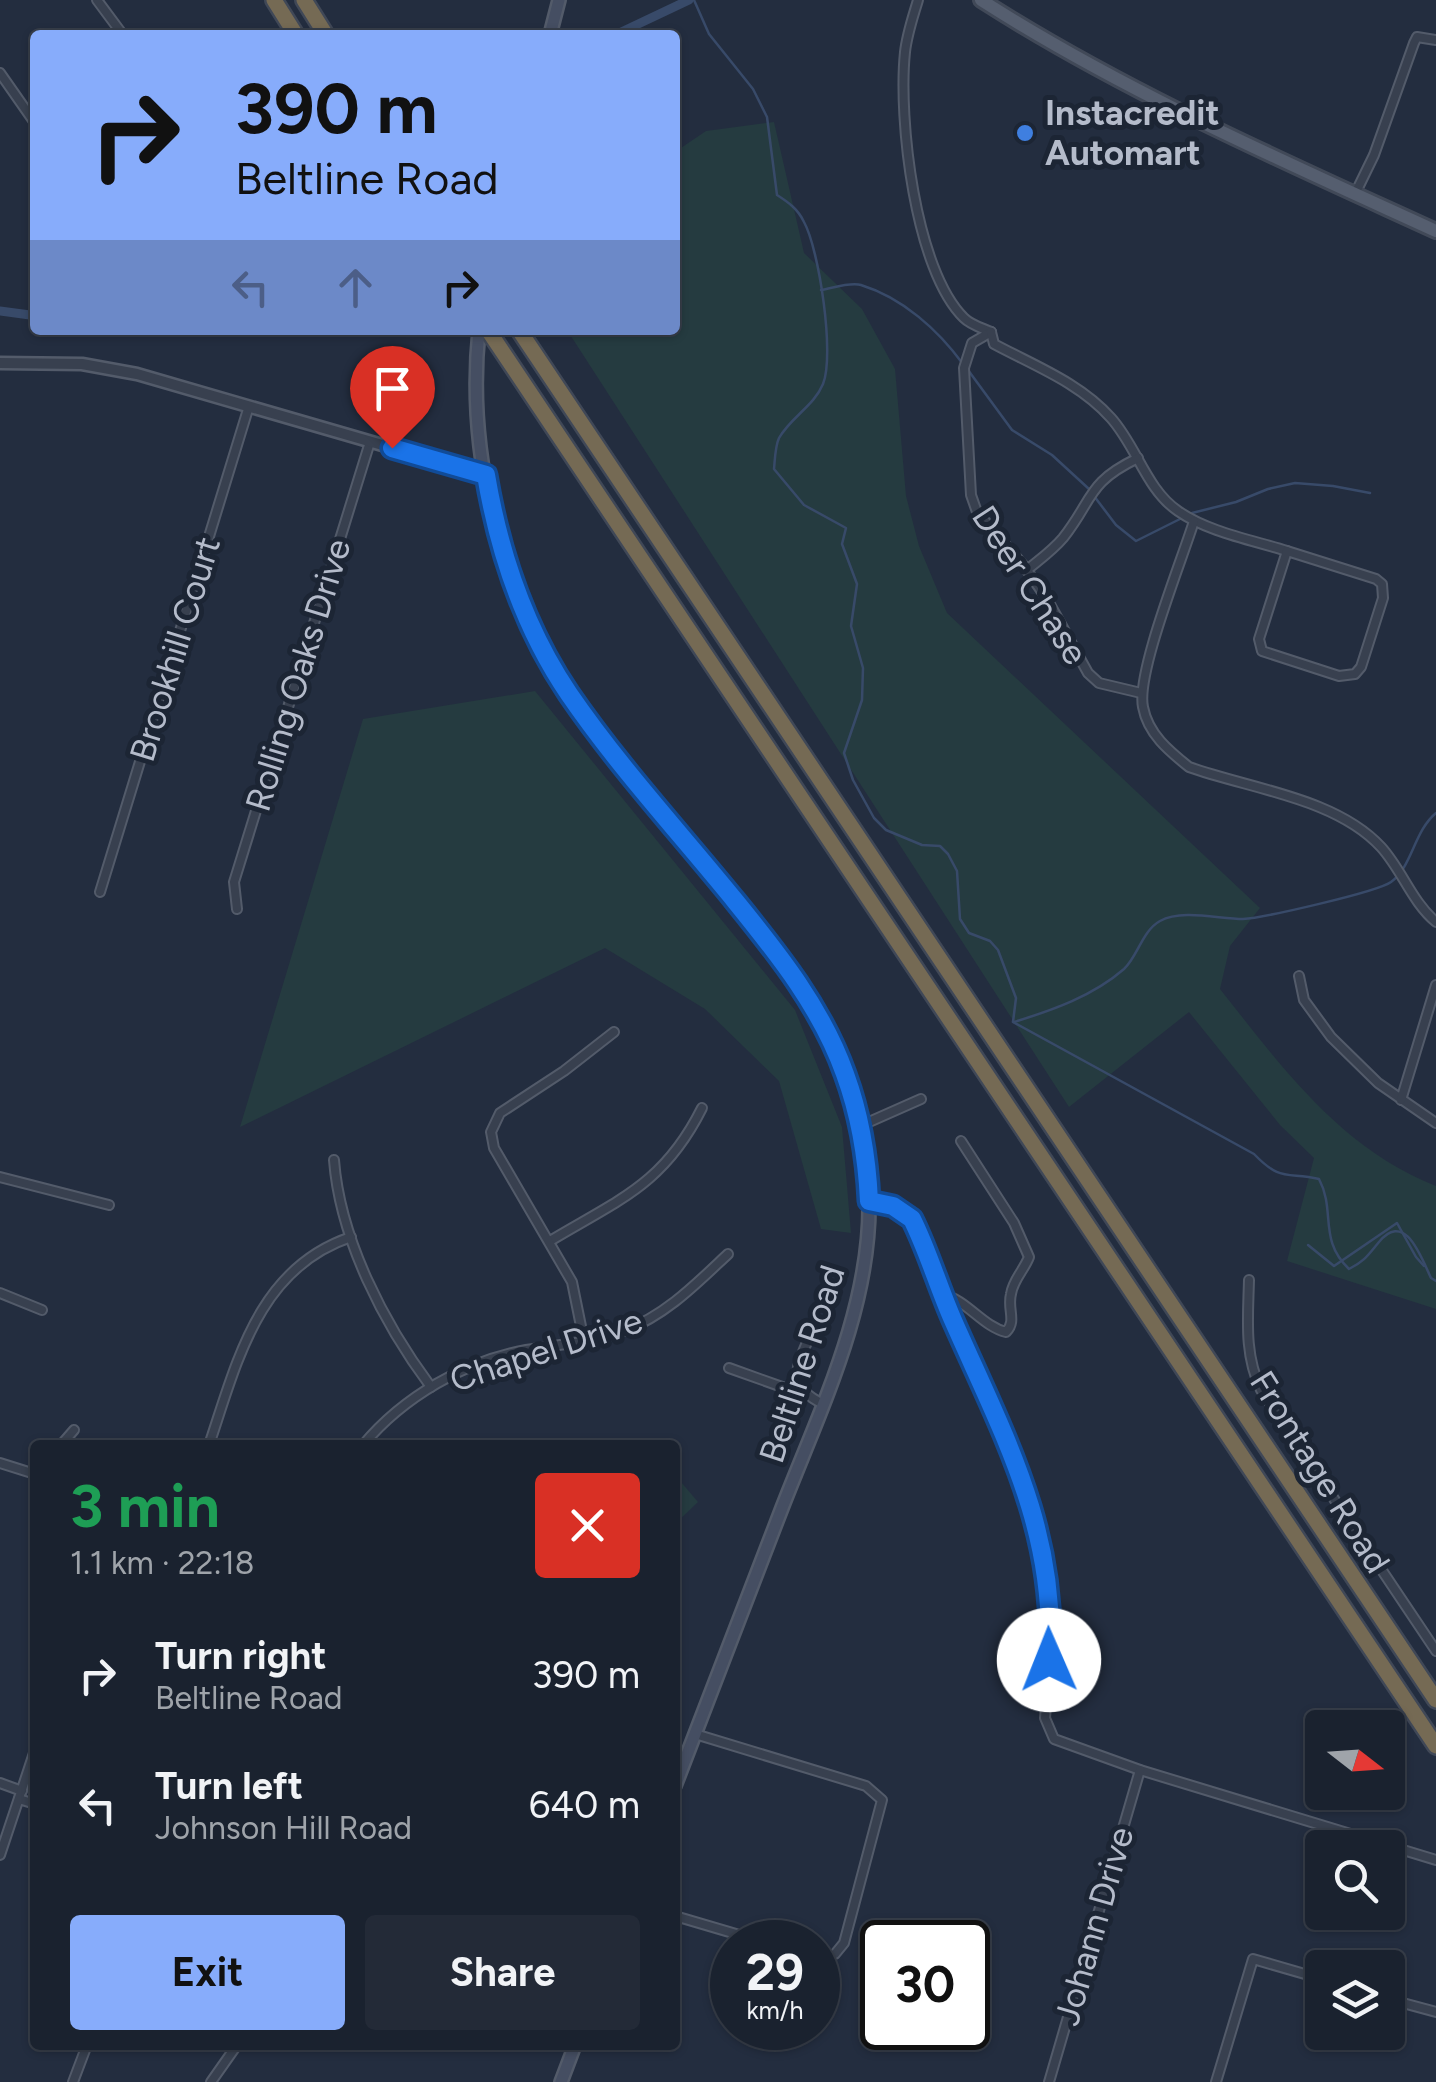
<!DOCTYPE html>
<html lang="en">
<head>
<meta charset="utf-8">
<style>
	body { margin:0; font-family:Figtree,sans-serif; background:#232a37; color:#f1f3f6; height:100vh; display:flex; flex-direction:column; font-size:38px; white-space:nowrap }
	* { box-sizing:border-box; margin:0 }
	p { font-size:32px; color:#9fa4aa }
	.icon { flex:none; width:55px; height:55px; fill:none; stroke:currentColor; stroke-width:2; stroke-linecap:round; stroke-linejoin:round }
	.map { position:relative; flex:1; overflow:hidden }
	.drawer { position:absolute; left:30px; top:1440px; width:650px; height:610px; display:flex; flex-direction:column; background:#1a222f; border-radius:10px; box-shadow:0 2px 8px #0004,0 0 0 2px #383f4b }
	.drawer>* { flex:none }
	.banner { position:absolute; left:30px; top:30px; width:650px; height:305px; border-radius:10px; box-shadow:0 2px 8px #0004,0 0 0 2px #383f4b; background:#87acfb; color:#111; overflow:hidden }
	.needle { width:65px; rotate:107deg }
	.fabs { position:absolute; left:1305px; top:1710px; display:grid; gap:20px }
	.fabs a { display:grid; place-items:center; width:100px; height:100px; border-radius:10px; background:#1a222f; box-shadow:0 2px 8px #0004,0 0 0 2px #383f4b; font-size:50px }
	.speed { position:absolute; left:710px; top:1920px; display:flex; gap:20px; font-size:50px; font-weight:700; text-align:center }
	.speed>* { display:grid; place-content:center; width:130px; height:130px; border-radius:50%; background:#1a222f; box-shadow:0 2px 8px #0004,0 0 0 2px #383f4b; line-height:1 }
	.speed small { font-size:25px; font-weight:400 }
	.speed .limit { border:5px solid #111; border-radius:15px; background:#fff; color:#111 }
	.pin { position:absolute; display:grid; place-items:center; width:85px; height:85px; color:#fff; margin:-102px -42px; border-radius:50% 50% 50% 0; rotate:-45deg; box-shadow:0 0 10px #0007 }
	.pin .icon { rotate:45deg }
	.me { position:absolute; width:110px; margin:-55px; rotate:359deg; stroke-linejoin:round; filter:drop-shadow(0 0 8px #0008) }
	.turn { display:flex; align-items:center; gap:35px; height:210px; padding:0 40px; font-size:45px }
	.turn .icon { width:130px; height:130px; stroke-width:2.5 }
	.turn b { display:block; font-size:70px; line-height:85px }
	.lanes { display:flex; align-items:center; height:95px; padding:0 40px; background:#0003; justify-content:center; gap:50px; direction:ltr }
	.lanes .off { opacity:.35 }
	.round { display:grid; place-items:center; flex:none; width:105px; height:105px; border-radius:10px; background:#232a37 }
	.overview { display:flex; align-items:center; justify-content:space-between; height:170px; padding:0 40px }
	h1 { font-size:60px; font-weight:700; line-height:75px; color:#1e9e55 }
	.action { display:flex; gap:20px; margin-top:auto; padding:20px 40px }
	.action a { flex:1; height:115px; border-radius:10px; background:#87acfb; color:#111; font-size:40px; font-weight:700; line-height:115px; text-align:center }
	.action a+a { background:#232a37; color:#f1f3f6 }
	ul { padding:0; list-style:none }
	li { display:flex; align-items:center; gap:30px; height:130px; padding:0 40px }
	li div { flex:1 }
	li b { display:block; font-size:38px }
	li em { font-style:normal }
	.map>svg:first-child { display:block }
	.green { fill:#253b40 }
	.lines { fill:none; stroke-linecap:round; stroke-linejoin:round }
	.stream { stroke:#384a69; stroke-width:2.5 }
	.canal { stroke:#384a69; stroke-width:9 }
	.minor-casing { stroke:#535b6a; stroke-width:12 }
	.tertiary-casing { stroke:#535b6a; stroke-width:15 }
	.secondary-casing { stroke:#535b6a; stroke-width:16 }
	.primary-casing { stroke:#414958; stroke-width:18 }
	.motorway-casing { stroke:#404857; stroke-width:20 }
	.minor { stroke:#38404f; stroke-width:8 }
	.tertiary { stroke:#38404f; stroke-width:10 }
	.secondary { stroke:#454e62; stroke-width:11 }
	.primary { stroke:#555e6f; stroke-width:12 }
	.motorway { stroke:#756a54; stroke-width:15 }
	.route-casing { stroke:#114b97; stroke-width:25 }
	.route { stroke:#1a73e8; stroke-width:18 }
	.shop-dot { fill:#3f7fe0; stroke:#1c2534; stroke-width:4 }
	.labels { text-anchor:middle; stroke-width:10; stroke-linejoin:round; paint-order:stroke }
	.poi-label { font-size:35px; font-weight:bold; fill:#b4bbca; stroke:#1c2534; text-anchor:start }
	.street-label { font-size:35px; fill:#b4bbca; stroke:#1c2534 }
</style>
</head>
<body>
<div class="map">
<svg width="1436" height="2082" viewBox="0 0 1436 2082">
	<rect width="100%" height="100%" fill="#232d3f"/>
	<g class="green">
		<path d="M 774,122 L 804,253 L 862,309 L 895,369 L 906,496 L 919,546 L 947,613 L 1260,908 L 1230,946 L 1220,989 C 1282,1067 1340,1148 1436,1186 L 1436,1309 L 1287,1261 L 1314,1158 L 1280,1125 L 1189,1012 L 1069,1107 L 567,330 L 675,330 L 675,152 L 706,131 Z"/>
		<path d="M 535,691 L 795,1010 L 842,1127 L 851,1233 L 821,1229 L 779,1081 L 705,1009 L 605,948 L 240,1127 L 363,719 Z"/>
		<path d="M 675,1475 L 698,1502 L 675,1524 Z"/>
	</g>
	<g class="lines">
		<g class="stream">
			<path d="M 694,0 L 709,34 L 753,89 L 767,117 L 777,195 C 788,202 798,209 804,222 C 819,249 835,355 823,384 C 814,406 791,417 779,438 C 775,447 775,459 774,469 L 804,505 L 846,528 L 842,544 L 857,584 L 851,626 L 863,668 L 862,700 L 844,753 L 853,780 L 874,818 L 886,830 L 922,845 L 940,846 L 948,854 L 957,871 L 960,919 L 969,933 L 990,941 L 998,950 L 1016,998 L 1013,1022"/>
			<path d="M 821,290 C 833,288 850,282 861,285 C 903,298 938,330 963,364"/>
			<path d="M 968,370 L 1012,430 L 1052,455 L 1089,489"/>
			<path d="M 1094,496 L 1116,525 L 1136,541 L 1192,513 L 1236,502 L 1268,489 L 1295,483 L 1333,486 L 1370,493"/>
			<path d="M 1013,1022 L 1254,1154 C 1281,1182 1286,1172 1319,1179 C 1336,1211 1318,1240 1349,1269 C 1365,1261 1368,1255 1379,1242 C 1405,1210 1421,1257 1431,1278 L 1436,1281"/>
			<path d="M 1014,1022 C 1053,1010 1093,996 1124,969 C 1138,956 1142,931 1160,921 C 1182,909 1219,919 1243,919 C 1263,918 1377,892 1391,882 C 1412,867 1414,831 1436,813"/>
			<path d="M 1308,1245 L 1334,1266 L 1397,1223 L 1416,1257 L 1424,1266"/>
		</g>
		<g class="canal">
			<path d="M 615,35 L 689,0"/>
			<path d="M 0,311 L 30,315 L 35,310"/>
		</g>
		<g class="minor-casing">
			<g id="minor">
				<path d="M 97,0 L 123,35"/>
				<path d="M 918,0 C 913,17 907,34 905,52 C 898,119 915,270 964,318 C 971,325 982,328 991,332"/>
				<path d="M 0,73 L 35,123"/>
				<path d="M 1355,194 L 1374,155 L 1414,43 L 1417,37 L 1436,40"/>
				<path d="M 991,332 L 972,343 L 964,368 L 971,495 L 977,512 L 1024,566 L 1047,599 L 1088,673 L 1099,683 L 1141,693"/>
				<path d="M 991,332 L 994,344 C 1035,366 1080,383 1111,418 C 1137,447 1146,489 1178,511 C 1208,532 1252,540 1287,551"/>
				<path d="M 1194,521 C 1182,560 1136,673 1143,707 C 1148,734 1169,751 1189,767 C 1251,789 1336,798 1381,847 C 1402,870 1412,902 1436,922"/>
				<path d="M 1287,551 L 1376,579 L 1382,584 L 1383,598 L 1361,667 L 1355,674 L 1339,676 L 1262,651 L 1259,639 Z"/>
				<path d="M 1027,570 C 1039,560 1053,550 1063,538 C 1094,499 1086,483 1138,458"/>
				<path d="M 100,892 L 249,406"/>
				<path d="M 237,909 L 234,882 L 370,442"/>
				<path d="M 1299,976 L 1304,1000 L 1331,1037 L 1378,1083 L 1436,1123"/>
				<path d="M 1401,1100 L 1436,985"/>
				<path d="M 860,1126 L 921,1099"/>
				<path d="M 334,1160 C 340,1239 384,1324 431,1387"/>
				<path d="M 0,1177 L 109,1205"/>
				<path d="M 869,1201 L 893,1206 L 912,1219 L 952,1319 L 1006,1433 L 1037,1526 L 1051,1640 L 1045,1718 L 1054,1739 L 1140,1770 L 1436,1860"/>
				<path d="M 550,1241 C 620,1199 664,1184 702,1108"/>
				<path d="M 1249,1280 C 1248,1319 1244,1354 1261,1390 L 1436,1651"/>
				<path d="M 0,1293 L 42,1310"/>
				<path d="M 942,1294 C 967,1300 982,1326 1006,1332 C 1017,1321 1007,1309 1011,1294 C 1013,1280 1024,1270 1029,1257 L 1014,1223 L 961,1141"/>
				<path d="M 812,1330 C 799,1364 782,1384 823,1404"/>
				<path d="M 584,1341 L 572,1282 L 494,1148 L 491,1132 L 500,1113 L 564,1071 L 614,1032"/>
				<path d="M 729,1368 L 785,1388 L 800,1390"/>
				<path d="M 61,1445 L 74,1430"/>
				<path d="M 209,1445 C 237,1362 258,1268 351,1237"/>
				<path d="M 363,1445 C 403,1397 465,1361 526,1350 C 559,1344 593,1343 624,1331 C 666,1315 696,1284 728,1254"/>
				<path d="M 0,1463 L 35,1474"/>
				<path d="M 34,1520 L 35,1518"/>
				<path d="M 695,1734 L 866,1786 L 882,1800 L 844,1943 L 835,1954 L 818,1959"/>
				<path d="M 0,1783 L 22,1791"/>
				<path d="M 19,1799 L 35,1804"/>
				<path d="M 0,1855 L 35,1750"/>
				<path d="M 675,1916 L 763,1942"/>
				<path d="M 1388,1999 L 1436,2012"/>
				<path d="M 73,2082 L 87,2045"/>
				<path d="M 211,2082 L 237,2045"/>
				<path d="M 1049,2082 L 1140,1770"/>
				<path d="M 1216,2082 L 1253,1959 L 1322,1979"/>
			</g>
		</g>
		<g class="tertiary-casing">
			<path id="tertiary" d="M 0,363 L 82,364 L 137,374 L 486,475"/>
		</g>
		<g class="secondary-casing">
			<g id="secondary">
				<path d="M 550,35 L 559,0"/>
				<path d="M 479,330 C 466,453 500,587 567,691 C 674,856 866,986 869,1200 C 871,1308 820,1410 782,1508 C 746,1601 711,1694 675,1786"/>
				<path d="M 561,2082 L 575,2045"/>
			</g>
		</g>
		<g class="primary-casing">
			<path id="primary" d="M 981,0 C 1125,92 1281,160 1436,231"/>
		</g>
		<g class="motorway-casing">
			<g id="motorway">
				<path d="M 274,0 L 296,35"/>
				<path d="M 304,0 L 326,35"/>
				<path d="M 488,330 L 1436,1746"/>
				<path d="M 519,330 L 1436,1700"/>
			</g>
		</g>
		<use href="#minor" class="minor"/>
		<use href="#tertiary" class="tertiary"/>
		<use href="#secondary" class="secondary"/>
		<use href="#primary" class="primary"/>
		<use href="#motorway" class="motorway"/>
	</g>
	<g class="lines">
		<g class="route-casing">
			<path id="route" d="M 392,448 L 486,475 C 499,552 525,629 569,694 C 619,767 680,833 736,902 C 779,955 822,1009 845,1074 C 860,1115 867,1157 869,1201 L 893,1206 L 912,1219 C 928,1251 938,1286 952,1318 C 1002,1432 1058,1531 1049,1660"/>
		</g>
		<use href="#route" class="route"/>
	</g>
	<circle class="shop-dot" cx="1025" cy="133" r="10"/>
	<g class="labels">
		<g class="poi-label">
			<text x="1045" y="125">Instacredit<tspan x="1045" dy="40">Automart</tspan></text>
		</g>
		<g class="street-label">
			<text transform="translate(1030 585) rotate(57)" y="12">Deer Chase</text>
			<text transform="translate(175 649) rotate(-73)" y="12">Brookhill Court</text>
			<text transform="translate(298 675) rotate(-73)" y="12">Rolling Oaks Drive</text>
			<text transform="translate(546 1350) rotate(-18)" y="12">Chapel Drive</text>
			<text transform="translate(802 1364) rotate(-72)" y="12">Beltline Road</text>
			<text transform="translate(1320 1472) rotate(58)" y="12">Frontage Road</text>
			<text transform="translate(1094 1926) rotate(-74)" y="12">Johann Drive</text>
		</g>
	</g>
</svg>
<div class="fabs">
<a><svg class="needle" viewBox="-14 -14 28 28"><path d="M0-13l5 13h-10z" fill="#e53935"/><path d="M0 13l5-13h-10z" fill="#9fa4aa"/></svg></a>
<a><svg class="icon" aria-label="search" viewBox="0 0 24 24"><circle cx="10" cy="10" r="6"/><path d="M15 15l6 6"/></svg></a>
<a><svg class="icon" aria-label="layers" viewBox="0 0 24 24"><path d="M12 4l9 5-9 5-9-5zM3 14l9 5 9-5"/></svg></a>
</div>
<div class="speed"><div>29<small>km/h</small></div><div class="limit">30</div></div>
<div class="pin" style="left:392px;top:448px;background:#d93025"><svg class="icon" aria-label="arrive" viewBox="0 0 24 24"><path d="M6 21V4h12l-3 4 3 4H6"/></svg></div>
<svg class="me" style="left:1049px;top:1660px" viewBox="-20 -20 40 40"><circle r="19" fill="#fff"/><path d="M0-13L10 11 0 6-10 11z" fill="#1a73e8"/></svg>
<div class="banner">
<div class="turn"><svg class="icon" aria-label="right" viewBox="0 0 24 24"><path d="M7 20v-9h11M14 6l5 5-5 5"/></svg><div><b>390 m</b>Beltline Road</div></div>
<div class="lanes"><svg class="icon off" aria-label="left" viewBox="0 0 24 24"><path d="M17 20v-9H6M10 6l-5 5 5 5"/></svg><svg class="icon off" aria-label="ahead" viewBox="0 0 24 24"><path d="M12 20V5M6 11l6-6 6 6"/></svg><svg class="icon" aria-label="right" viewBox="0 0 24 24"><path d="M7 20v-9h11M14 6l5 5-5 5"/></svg></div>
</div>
<section class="drawer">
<div class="overview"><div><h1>3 min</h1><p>1.1 km · 22:18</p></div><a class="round" style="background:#d93025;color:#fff"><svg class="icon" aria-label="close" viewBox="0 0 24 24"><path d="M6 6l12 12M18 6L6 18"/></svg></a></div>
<ul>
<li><svg class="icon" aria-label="right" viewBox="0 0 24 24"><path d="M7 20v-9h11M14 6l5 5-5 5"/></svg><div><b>Turn right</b><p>Beltline Road</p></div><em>390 m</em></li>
<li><svg class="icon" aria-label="left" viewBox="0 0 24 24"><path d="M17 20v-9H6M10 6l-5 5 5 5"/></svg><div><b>Turn left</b><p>Johnson Hill Road</p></div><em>640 m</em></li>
</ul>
<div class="action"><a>Exit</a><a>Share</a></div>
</section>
</div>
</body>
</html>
